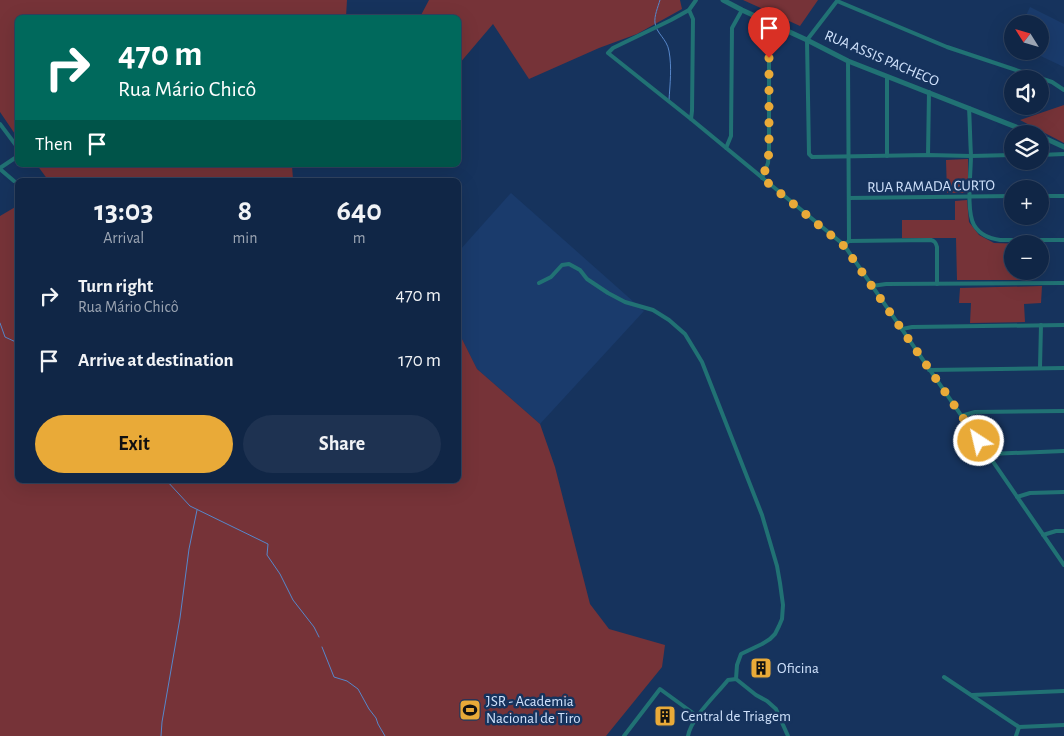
<!DOCTYPE html>
<html lang="en">
<head>
<meta charset="utf-8">
<style>
	body { margin:0; font-family:"Alegreya Sans",sans-serif; background:#1e3251; color:#f1f3f6; height:100vh; display:flex; flex-direction:column; font-size:19px; white-space:nowrap }
	* { box-sizing:border-box; margin:0 }
	p { font-size:16px; color:#9ca5b3 }
	.icon { flex:none; width:28px; height:28px; fill:none; stroke:currentColor; stroke-width:2; stroke-linecap:round; stroke-linejoin:round }
	.map { position:relative; flex:1; overflow:hidden }
	.drawer { position:absolute; left:15px; top:178px; width:446px; height:305px; display:flex; flex-direction:column; background:#102646; border-radius:8px; box-shadow:0 5px 20px #0002,0 0 0 1px #30435f }
	.drawer>* { flex:none }
	.guide { position:absolute; left:15px; top:15px; width:446px; height:152px; border-radius:8px; box-shadow:0 5px 20px #0002,0 0 0 1px #30435f; background:#00695c; color:#fff; overflow:hidden }
	.needle { width:32px; rotate:307deg }
	.buttons { position:absolute; left:1004px; top:15px; display:grid; gap:10px }
	.buttons a { display:grid; place-items:center; width:45px; height:45px; border-radius:50%; background:#102646; box-shadow:0 5px 20px #0002,0 0 0 1px #30435f; font-size:25px }
	.pin { position:absolute; display:grid; place-items:center; width:42px; height:42px; color:#fff; margin:-51px -21px; border-radius:50% 50% 50% 0; rotate:-45deg; box-shadow:0 0 5px #0007 }
	.pin .icon { rotate:45deg }
	.me { position:absolute; width:55px; margin:-28px; rotate:325deg; stroke-linejoin:round; filter:drop-shadow(0 0 4px #0008) }
	.turn { display:flex; align-items:center; gap:18px; height:105px; padding:0 20px; font-size:22px }
	.turn .icon { width:65px; height:65px; stroke-width:2.5 }
	.turn b { display:block; font-size:35px; line-height:42px }
	.then { display:flex; align-items:center; height:48px; padding:0 20px; background:#0003; gap:10px; font-size:19px }
	.eta { display:flex; justify-content:space-evenly; align-items:center; height:85px; text-align:center }
	.eta b { font-size:30px; font-weight:700; line-height:35px }
	.cta { display:flex; gap:10px; margin-top:auto; padding:10px 20px }
	.cta a { flex:1; height:58px; border-radius:30px; background:#e9aa38; color:#111; font-size:20px; font-weight:700; line-height:58px; text-align:center }
	.cta a+a { background:#1e3251; color:#f1f3f6 }
	ul { padding:0; list-style:none }
	li { display:flex; align-items:center; gap:15px; height:65px; padding:0 20px }
	li div { flex:1 }
	li b { display:block; font-size:19px }
	li em { font-style:normal }
	.map>svg:first-child { display:block }
	.built { fill:#1a3b6c }
	.green { fill:#763338 }
	.lines { fill:none; stroke-linecap:round; stroke-linejoin:round }
	.stream { stroke:#5787ca; stroke-width:1 }
	.minor { stroke:#217274; stroke-width:4 }
	.tertiary { stroke:#217274; stroke-width:5 }
	.route { stroke:#e9aa38; stroke-width:9; stroke-dasharray:0 16.2 }
	.labels { text-anchor:middle; stroke-width:5; stroke-linejoin:round; paint-order:stroke }
	.street-label { font-size:15px; fill:#cfe1fb; stroke:#16335d }
	.poi-label { font-size:15px; fill:#cfe1fb; stroke:#16335d; text-anchor:start }
</style>
</head>
<body>
<div class="map">
<svg width="1064" height="736" viewBox="0 0 1064 736">
	<rect width="100%" height="100%" fill="#16335d"/>
	<g class="built">
		<path d="M 1030,7 L 1064,24 L 1064,67 L 1030,51 L 1040,51 L 1040,24 L 1022,24 Z"/>
		<path d="M 511,193 L 644,311 L 540,424 L 477,369 L 459,333 L 459,251 Z"/>
	</g>
	<g class="green">
		<path d="M 0,0 L 347,0 L 346,17 L 18,18 L 17,137 L 0,112 Z"/>
		<path d="M 429,0 L 680,0 L 682,9 L 637,34 L 599,48 L 529,79 L 493,24 L 459,64 L 459,18 L 420,17 Z"/>
		<path d="M 743,0 L 818,0 L 800,26 Z"/>
		<path d="M 1064,105 L 1064,143 L 1020,120 Z"/>
		<path d="M 968,159 L 968,193 L 947,193 L 946,160 Z"/>
		<path d="M 37,165 L 292,165 L 293,180 L 48,180 Z"/>
		<path d="M 967,200 L 969,222 L 979,235 L 994,243 L 1022,244 L 1012,244 L 1012,271 L 1025,271 L 1025,280 L 957,280 L 956,238 L 902,238 L 902,220 L 955,220 L 955,201 Z"/>
		<path d="M 17,206 L 18,480 L 459,480 L 459,333 L 477,369 L 540,424 L 555,467 L 590,604 L 609,629 L 665,645 L 662,667 L 606,736 L 0,736 L 0,216 Z"/>
		<path d="M 1042,286 L 1041,303 L 1024,304 L 1025,322 L 970,323 L 971,303 L 959,303 L 960,288 Z"/>
	</g>
	<g class="lines">
		<g class="stream">
			<path d="M 660,0 C 658,7 654,16 655,23 C 656,33 667,39 669,51 C 672,67 670,84 669,100"/>
			<path d="M 0,323 L 5,337 L 18,343"/>
			<path d="M 166,480 L 190,506 L 268,544 L 267,555 L 280,574 L 293,600 L 314,627 L 319,637"/>
			<path d="M 322,647 L 334,677 L 347,681 L 358,689 L 369,709 L 376,718 L 378,724 L 385,736"/>
			<path d="M 161,736 L 162,722 L 180,618 L 189,549 L 197,510"/>
		</g>
		<g class="minor">
			<path d="M 696,0 L 689,10 L 671,20 L 613,48 L 608,53 L 691,119 L 844,245 L 1064,565"/>
			<path d="M 689,10 L 693,19 L 692,111 L 691,119"/>
			<path d="M 887,77 L 887,156"/>
			<path d="M 969,108 C 970,124 970,139 971,155 C 971,172 966,211 974,225 C 980,235 989,238 1000,240 L 1064,240"/>
			<path d="M 0,124 L 18,148"/>
			<path d="M 726,148 L 731,136 L 732,28 L 742,10"/>
			<path d="M 928,155 L 929,92"/>
			<path d="M 1012,155 L 971,156 L 928,155 L 812,157 L 809,154 L 807,40 L 837,1 L 947,47 L 1052,82 L 1064,90"/>
			<path d="M 1040,155 L 1064,154"/>
			<path d="M 0,168 L 18,156"/>
			<path d="M 0,169 L 14,181"/>
			<path d="M 762,178 L 768,163 L 769,148 L 769,22"/>
			<path d="M 1040,196 L 1064,196"/>
			<path d="M 849,198 L 1012,196"/>
			<path d="M 849,241 L 931,240 C 935,241 936,243 937,247 L 937,284"/>
			<path d="M 844,245 L 849,241 L 848,61"/>
			<path d="M 539,283 L 551,277 L 562,265 L 569,264 L 580,270 L 587,279 L 608,293 L 625,302 L 653,310 L 669,320 L 685,334 L 702,362 L 762,515 L 777,566 L 780,583 L 783,605 L 782,619 L 779,626 L 775,634 L 770,639 L 762,644 L 741,654 L 737,665 L 736,679"/>
			<path d="M 872,286 L 886,284 L 1064,283"/>
			<path d="M 902,329 L 912,327 L 1064,325"/>
			<path d="M 1040,367 L 1041,325"/>
			<path d="M 929,370 L 1064,368"/>
			<path d="M 961,416 L 975,412 L 1064,411"/>
			<path d="M 988,454 L 1064,451"/>
			<path d="M 1017,497 L 1030,493 L 1064,492"/>
			<path d="M 1043,535 L 1056,531 L 1064,531"/>
			<path d="M 944,677 L 1019,727"/>
			<path d="M 972,695 L 1064,691"/>
			<path d="M 1019,727 L 1064,725"/>
			<path d="M 624,736 L 660,689 L 697,716"/>
			<path d="M 688,736 C 691,718 716,695 728,680 L 736,679 L 756,695 L 767,701 L 776,709 L 788,736"/>
			<path d="M 1016,736 L 1019,727"/>
		</g>
		<g class="tertiary">
			<path d="M 723,0 L 742,10 L 807,40 L 848,61 L 1034,134"/>
			<path d="M 1040,136 L 1064,147"/>
		</g>
	</g>
	<g class="lines">
		<path class="route" d="M 769,58 L 769,148 L 768,163 L 762,178 L 844,246 L 979,441"/>
	</g>
	<defs>
		<g id="building-square" transform="scale(1.125)"><rect x="-9" y="-9" width="18" height="18" rx="4" fill="#e9aa38" stroke="#16335d"/><path d="M-4-6H4V6H1V3H-1V6H-4ZM-2.5-4.3h1.7v1.8h-1.7ZM.8-4.3h1.7v1.8H.8ZM-2.5-1h1.7V.8h-1.7ZM.8-1h1.7V.8H.8Z" fill="#111"/></g>
		<g id="stadium-square" transform="scale(1.125)"><rect x="-9" y="-9" width="18" height="18" rx="4" fill="#e9aa38" stroke="#16335d"/><path d="M0-5a6.5 5 0 1 0 0 10a6.5 5 0 1 0 0-10ZM-3.5-1.8h7v3.6h-7Z" fill="#111"/></g>
	</defs>
	<g fill-rule="evenodd">
		<use href="#building-square" x="761" y="668"/>
		<use href="#stadium-square" x="470" y="710"/>
		<use href="#building-square" x="665" y="716"/>
	</g>
	<g class="labels">
		<g class="street-label">
			<text transform="translate(882 58) rotate(23)" y="5">RUA ASSIS PACHECO</text>
			<text transform="translate(931 186) rotate(-1)" y="5">RUA RAMADA CURTO</text>
		</g>
		<g class="poi-label">
			<text x="777" y="673">Oficina</text>
			<text x="486" y="706">JSR - Academia<tspan x="486" dy="17">Nacional de Tiro</tspan></text>
			<text x="681" y="721">Central de Triagem</text>
		</g>
	</g>
</svg>
<div class="buttons">
<a><svg class="needle" viewBox="-14 -14 28 28"><path d="M0-13l5 13h-10z" fill="#e53935"/><path d="M0 13l5-13h-10z" fill="#9ca5b3"/></svg></a>
<a><svg class="icon" aria-label="sound" viewBox="0 0 24 24"><path d="M4 9h4l5-4v14l-5-4H4zM17 9q2 3 0 6"/></svg></a>
<a><svg class="icon" aria-label="layers" viewBox="0 0 24 24"><path d="M12 4l9 5-9 5-9-5zM3 14l9 5 9-5"/></svg></a>
<a>+</a>
<a>−</a>
</div>
<div class="pin" style="left:769px;top:58px;background:#d93025"><svg class="icon" aria-label="arrive" viewBox="0 0 24 24"><path d="M6 21V4h12l-3 4 3 4H6"/></svg></div>
<svg class="me" style="left:979px;top:441px" viewBox="-20 -20 40 40"><circle r="17" fill="#e9aa38" stroke="#fff" stroke-width="3"/><path d="M0-11L8 9 0 5-8 9z" fill="#fff"/></svg>
<div class="guide">
<div class="turn"><svg class="icon" aria-label="right" viewBox="0 0 24 24"><path d="M7 20v-9h11M14 6l5 5-5 5"/></svg><div><b>470 m</b>Rua Mário Chicô</div></div>
<div class="then">Then<svg class="icon" aria-label="arrive" viewBox="0 0 24 24"><path d="M6 21V4h12l-3 4 3 4H6"/></svg></div>
</div>
<section class="drawer">
<div class="eta">
<div><b>13:03</b><p>Arrival</p></div>
<div><b>8</b><p>min</p></div>
<div><b>640</b><p>m</p></div>
</div>
<ul>
<li><svg class="icon" aria-label="right" viewBox="0 0 24 24"><path d="M7 20v-9h11M14 6l5 5-5 5"/></svg><div><b>Turn right</b><p>Rua Mário Chicô</p></div><em>470 m</em></li>
<li><svg class="icon" aria-label="arrive" viewBox="0 0 24 24"><path d="M6 21V4h12l-3 4 3 4H6"/></svg><div><b>Arrive at destination</b></div><em>170 m</em></li>
</ul>
<div class="cta"><a>Exit</a><a>Share</a></div>
</section>
</div>
</body>
</html>
